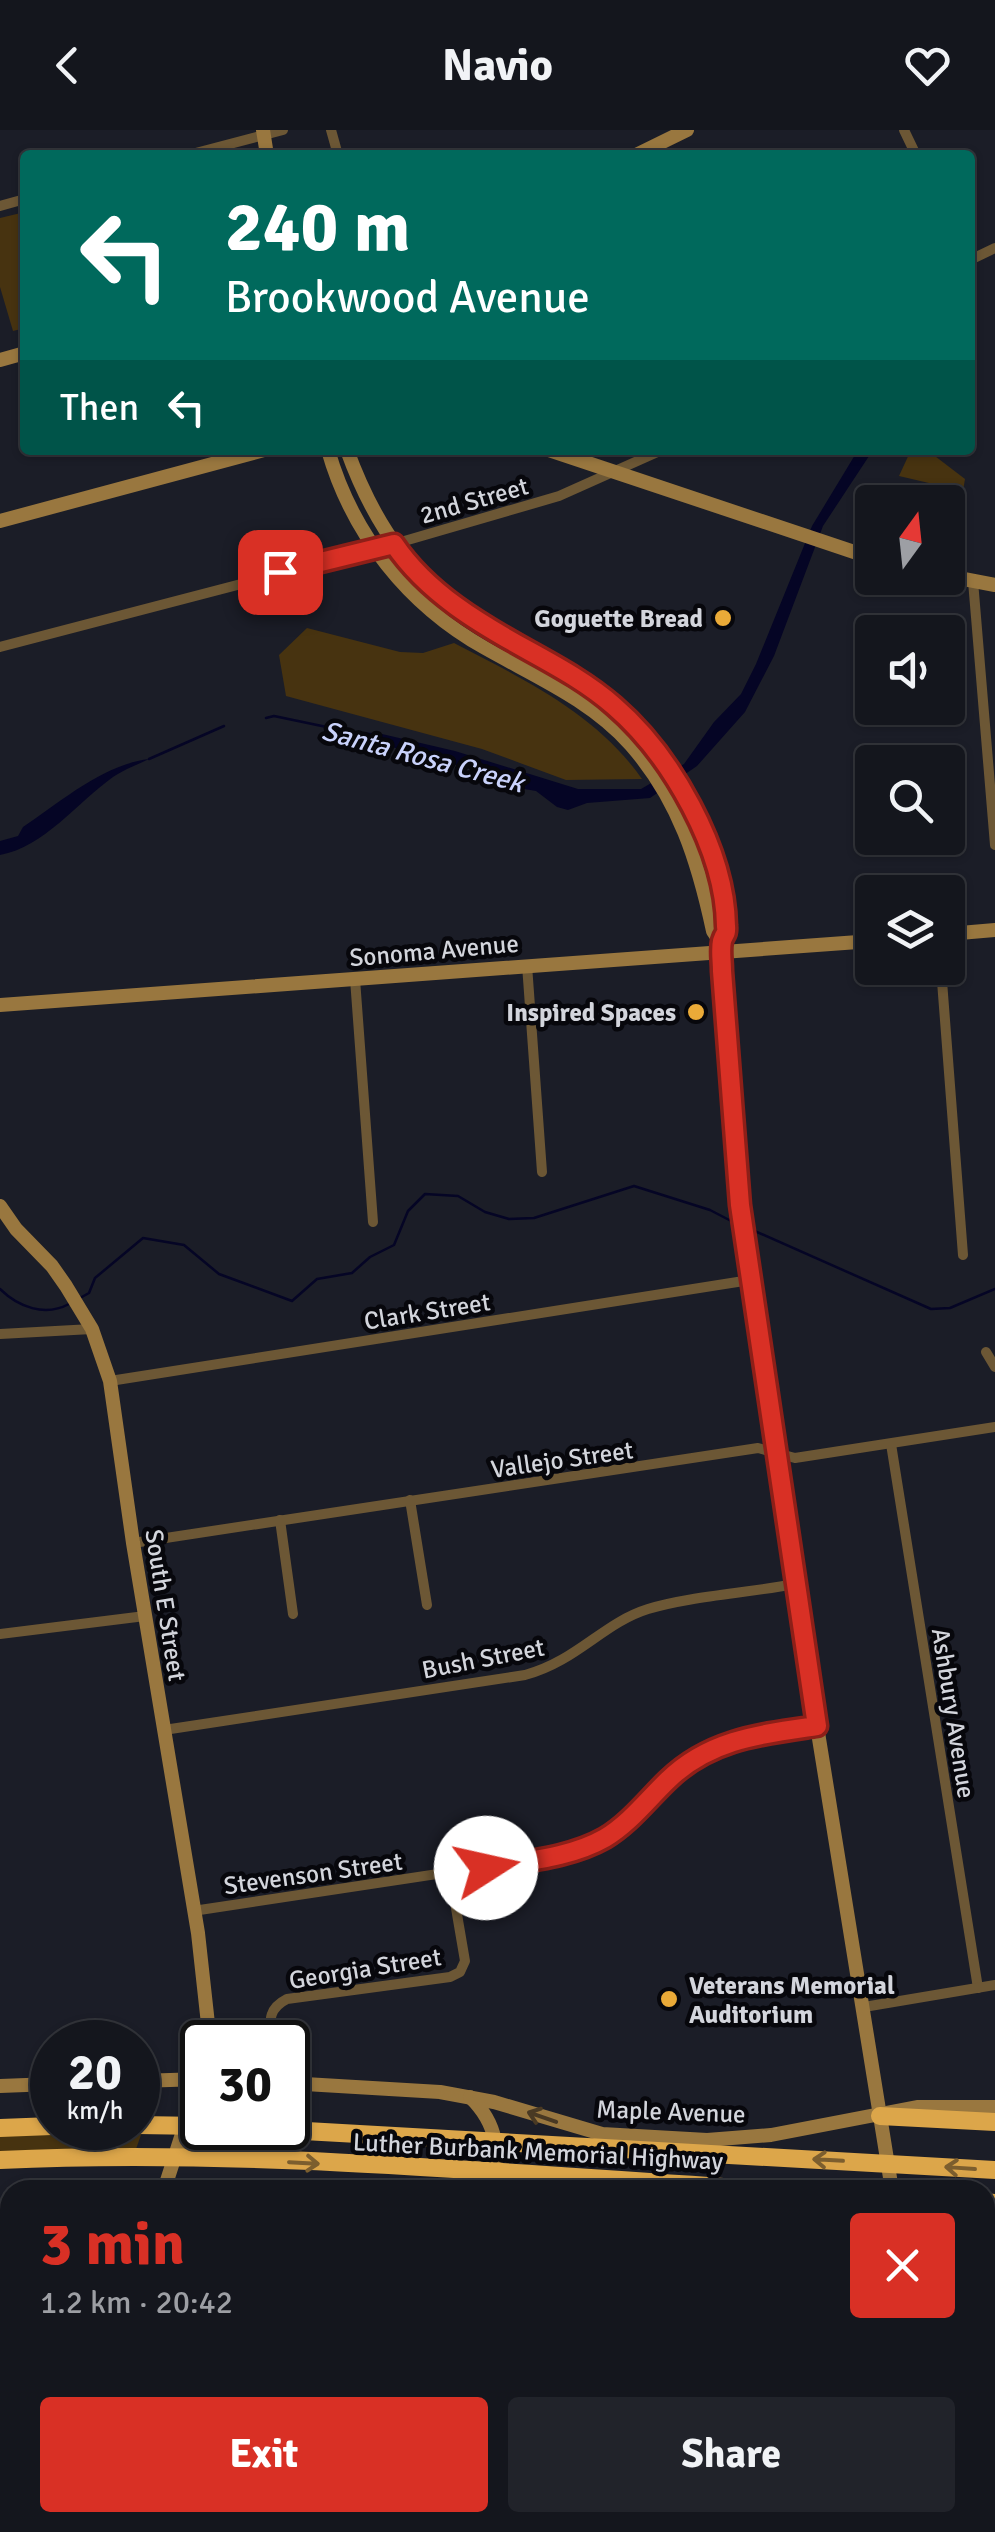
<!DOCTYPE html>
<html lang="en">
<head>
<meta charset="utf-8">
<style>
	body { margin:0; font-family:Signika,sans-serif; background:#21232a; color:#f1f3f6; height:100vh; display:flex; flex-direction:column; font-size:38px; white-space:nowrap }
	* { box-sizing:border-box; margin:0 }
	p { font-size:32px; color:#9d9fa4 }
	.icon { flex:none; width:55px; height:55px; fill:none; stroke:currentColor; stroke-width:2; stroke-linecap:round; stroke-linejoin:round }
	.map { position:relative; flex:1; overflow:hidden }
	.side { position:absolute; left:0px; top:2050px; width:995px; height:352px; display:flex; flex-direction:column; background:#14161d; border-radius:30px 30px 0 0; box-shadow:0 2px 8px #0004,0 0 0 2px #33353b }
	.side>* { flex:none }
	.top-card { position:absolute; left:20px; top:20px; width:955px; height:305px; border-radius:10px; box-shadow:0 2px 8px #0004,0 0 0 2px #33353b; background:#00695c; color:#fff; overflow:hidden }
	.needle { width:65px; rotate:15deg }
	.fabs { position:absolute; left:855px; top:355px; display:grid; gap:20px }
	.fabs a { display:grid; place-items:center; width:110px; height:110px; border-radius:10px; background:#14161d; box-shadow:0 2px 8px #0004,0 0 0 2px #33353b; font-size:50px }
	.speed { position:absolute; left:30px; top:1890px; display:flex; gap:20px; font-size:50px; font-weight:700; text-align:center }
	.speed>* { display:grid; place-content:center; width:130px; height:130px; border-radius:50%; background:#14161d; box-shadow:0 2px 8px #0004,0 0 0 2px #33353b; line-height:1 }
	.speed small { font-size:25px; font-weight:400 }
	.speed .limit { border:5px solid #111; border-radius:15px; background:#fff; color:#111 }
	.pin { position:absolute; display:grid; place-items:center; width:85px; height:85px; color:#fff; margin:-42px; border-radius:20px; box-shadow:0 5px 15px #0006 }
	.me { position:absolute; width:110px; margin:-55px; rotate:80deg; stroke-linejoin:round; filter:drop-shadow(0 0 8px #0008) }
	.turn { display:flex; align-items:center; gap:35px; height:210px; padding:0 40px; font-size:45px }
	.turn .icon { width:130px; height:130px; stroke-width:2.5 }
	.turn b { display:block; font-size:70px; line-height:85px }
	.then { display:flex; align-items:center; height:95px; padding:0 40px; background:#0003; gap:20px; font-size:38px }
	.round { display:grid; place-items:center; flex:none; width:105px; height:105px; border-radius:10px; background:#21232a }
	.head { display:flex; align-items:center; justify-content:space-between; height:170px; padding:0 40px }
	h1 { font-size:60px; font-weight:700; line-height:75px; color:#d93025 }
	.action { display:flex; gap:20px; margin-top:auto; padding:20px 40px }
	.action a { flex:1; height:115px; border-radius:10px; background:#d93025; color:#fff; font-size:40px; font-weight:700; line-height:115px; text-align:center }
	.action a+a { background:#21232a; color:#f1f3f6 }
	header { display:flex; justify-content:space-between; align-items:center; height:130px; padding:0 40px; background:#14161d; font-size:45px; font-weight:700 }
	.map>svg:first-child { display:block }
	.green { fill:#473310 }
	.water { fill:#050525 }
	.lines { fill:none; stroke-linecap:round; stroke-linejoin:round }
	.stream { stroke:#050525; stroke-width:2.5 }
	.street { stroke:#6c5735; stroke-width:10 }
	.secondary { stroke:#99773f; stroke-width:14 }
	.highway { stroke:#dca64a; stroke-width:18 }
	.oneway { stroke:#493923 }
	.oneway2 { stroke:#7c5e2e }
	.route-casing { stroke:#8d1f18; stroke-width:25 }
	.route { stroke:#d93025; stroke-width:18 }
	.poi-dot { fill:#eaaa38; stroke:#07070c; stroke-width:4 }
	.labels { text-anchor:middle; stroke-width:9; stroke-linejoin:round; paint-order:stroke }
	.street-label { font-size:25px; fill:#d3d5dc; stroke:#07070c }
	.poi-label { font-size:25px; font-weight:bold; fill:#d3d5dc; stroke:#07070c; text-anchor:end }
	.water-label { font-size:28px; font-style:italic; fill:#c9d2fb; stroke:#07070c }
</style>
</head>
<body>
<header><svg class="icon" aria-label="back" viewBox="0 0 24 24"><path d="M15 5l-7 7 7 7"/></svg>Navio<svg class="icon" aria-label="heart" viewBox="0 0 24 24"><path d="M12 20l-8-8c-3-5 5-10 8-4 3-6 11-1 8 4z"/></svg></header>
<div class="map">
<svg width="995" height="2402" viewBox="0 0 995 2402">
	<rect width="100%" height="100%" fill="#1b1d27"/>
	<g class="green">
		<path d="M 25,82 L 25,198 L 13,201 L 0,157 L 0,88 Z"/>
		<path d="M 911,320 L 927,320 L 965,349 L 963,361 L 899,346 Z"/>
		<path d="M 307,498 L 400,522 L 423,523 L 454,513 C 523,549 596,583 642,649 L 566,650 L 482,619 L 286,566 L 279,525 Z"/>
		<path d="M 142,2002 L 136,2019 L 0,2022 L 0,2006 Z"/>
		<path d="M 927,2392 L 928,2402 L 64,2402 L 63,2393 Z"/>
	</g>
	<g class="water">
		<path d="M 858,320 L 873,320 L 823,396 L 774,526 L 745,582 L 697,636 L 650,668 L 587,673 L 568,680 L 557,677 L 536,661 L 513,657 L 477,641 L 381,614 L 343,600 L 382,604 L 455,621 L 578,659 L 641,659 L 684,634 L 714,592 L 741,564 L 756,534 L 812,396 Z"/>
		<path d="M 149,629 C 137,635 123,640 113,647 C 78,672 44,717 0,725 L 0,711 L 18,706 L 23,697 C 62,671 102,635 149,629 Z"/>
	</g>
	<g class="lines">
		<g class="stream">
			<path d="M 266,588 L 274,586 L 341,600"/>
			<path d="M 149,629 L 224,596"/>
			<path d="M 748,1098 L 931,1179 L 950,1178 L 995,1159"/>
			<path d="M 0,1159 C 18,1177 45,1187 69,1174"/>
			<path d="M 80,1168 L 89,1163 L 95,1148 L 143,1108 L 184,1115 L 219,1144 L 292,1171 L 317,1149 L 352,1143 L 370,1127 L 394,1115 L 408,1081 L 425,1064 L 458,1066 L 485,1082 L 509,1089 L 534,1088 L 634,1056 L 710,1080 L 735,1093"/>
		</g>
		<g class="street">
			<path d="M 331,0 L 338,25"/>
			<path d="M 904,0 L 916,25"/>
			<path d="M 188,25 L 283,0"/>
			<path d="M 0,76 L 25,69"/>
			<path d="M 970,130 L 995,118"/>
			<path d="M 973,451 L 995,715"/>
			<path d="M 0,517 L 394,414 L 559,366 L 662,320"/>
			<path d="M 527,835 L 542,1042"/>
			<path d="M 941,838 L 963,1125"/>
			<path d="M 355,849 L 373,1092"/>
			<path d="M 0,1204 L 92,1199"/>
			<path d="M 986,1222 L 995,1237"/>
			<path d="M 110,1251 L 750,1150"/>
			<path d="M 891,1314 L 978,1858"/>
			<path d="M 410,1370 L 427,1475"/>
			<path d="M 280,1390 L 293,1484"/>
			<path d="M 133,1413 L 758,1318 L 795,1328 L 995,1297"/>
			<path d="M 0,1504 L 145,1486"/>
			<path d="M 164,1600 L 525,1545 C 577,1531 603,1493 648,1479 C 691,1466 749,1463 794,1454"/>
			<path d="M 193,1781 L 556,1726 C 579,1719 600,1712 619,1698 C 652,1673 674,1636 712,1618 C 743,1603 783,1601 817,1596"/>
			<path d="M 864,1877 L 995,1855"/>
			<path d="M 271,1912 C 270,1892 267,1879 287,1869 L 450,1847 L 460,1842 L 465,1831 L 450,1743"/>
			<path d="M 1,2106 L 10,2159"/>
			<path d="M 749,2392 L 750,2402"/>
		</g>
		<g class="secondary">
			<path d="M 263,0 L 267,25"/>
			<path d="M 636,25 L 687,0"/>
			<path d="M 0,230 L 25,223"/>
			<path d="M 328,320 C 352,404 408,475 485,518 C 536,547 591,570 631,615 C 679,670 698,731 713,801 L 721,813"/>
			<path d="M 347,320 C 376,400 416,455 490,500 C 531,526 575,544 613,575 C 649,605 693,667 709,711 C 719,739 722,770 727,800 L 721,813 L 722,841 L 740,1075 L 750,1150 L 794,1454 L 892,2060"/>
			<path d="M 549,320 L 872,428"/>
			<path d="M 0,391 L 264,320"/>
			<path d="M 948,446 L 995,455"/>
			<path d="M 948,804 L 995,800"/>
			<path d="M 0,875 L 872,811"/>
			<path d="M 0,1076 L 16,1099 L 52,1136 L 66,1156 L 92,1199 L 110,1251 L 133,1413 L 198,1803 L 210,1912"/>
			<path d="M 138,1951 L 202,1949"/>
			<path d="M 288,1953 L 440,1962 L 494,1972 L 602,2004 L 707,2010 L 771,2005 L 917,1977 L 995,1977"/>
			<path d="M 0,1956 L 52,1954"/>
			<path d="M 470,1967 C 499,1995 499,2022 493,2060"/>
			<path d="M 164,2060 L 202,1942"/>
			<path d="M 0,2083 L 10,2083"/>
			<path d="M 985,2142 L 995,2144"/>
			<path d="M 51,2392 L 53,2402"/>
			<path d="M 946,2392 L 947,2402"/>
		</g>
		<g class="highway">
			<path d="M 880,1986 L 995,1992"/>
			<path d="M 138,1995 L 202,1996"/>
			<path d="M 0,1998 L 52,1996"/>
			<path d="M 252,1998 L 995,2040"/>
			<path d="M 0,2030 C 257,2018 517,2045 773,2060"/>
			<path d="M 985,2072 L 995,2073"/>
			<path d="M 985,2113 L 995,2113"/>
		</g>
	</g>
	<defs><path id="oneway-shaft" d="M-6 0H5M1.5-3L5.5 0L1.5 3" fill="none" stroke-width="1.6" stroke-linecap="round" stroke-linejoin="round" transform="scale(2.5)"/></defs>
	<use class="oneway" href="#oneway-shaft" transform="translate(542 1987) rotate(-161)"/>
	<g class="oneway2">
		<use href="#oneway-shaft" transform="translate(828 2030) rotate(-177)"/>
		<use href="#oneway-shaft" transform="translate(304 2033) rotate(3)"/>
		<use href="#oneway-shaft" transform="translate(960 2038) rotate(-176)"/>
	</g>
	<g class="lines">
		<g class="route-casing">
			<path id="route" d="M 280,442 L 394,414 C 427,463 480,494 531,522 C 560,538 589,554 614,576 C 671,625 725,720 726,796 C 727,806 725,801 722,811 C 720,820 722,831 722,841 L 740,1075 L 817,1596 C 762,1604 710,1609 668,1650 C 648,1669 630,1693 605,1708 C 570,1728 525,1731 486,1738"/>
		</g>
		<use href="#route" class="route"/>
	</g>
	<g class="poi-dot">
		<circle cx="723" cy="488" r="10"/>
		<circle cx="696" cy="882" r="10"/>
		<circle cx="669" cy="1869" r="10"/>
	</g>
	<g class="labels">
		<g class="street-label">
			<text transform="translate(474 370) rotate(-16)" y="9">2nd Street</text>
			<text transform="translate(434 820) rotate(-5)" y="9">Sonoma Avenue</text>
			<text transform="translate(427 1181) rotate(-9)" y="9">Clark Street</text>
			<text transform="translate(562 1329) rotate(-8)" y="9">Vallejo Street</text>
			<text transform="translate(166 1475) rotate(81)" y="9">South E Street</text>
			<text transform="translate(483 1528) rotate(-11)" y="9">Bush Street</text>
			<text transform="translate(954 1583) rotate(81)" y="9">Ashbury Avenue</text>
			<text transform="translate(313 1743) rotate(-8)" y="9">Stevenson Street</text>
			<text transform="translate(365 1838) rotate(-9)" y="9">Georgia Street</text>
			<text transform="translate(671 1981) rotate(2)" y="9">Maple Avenue</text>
			<text transform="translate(538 2021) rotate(3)" y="9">Luther Burbank Memorial Highway</text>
		</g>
		<g class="poi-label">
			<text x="703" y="497">Goguette Bread</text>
			<text x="676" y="891">Inspired Spaces</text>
			<text x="689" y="1864" text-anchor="start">Veterans Memorial<tspan x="689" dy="29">Auditorium</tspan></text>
		</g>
		<g class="water-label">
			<text transform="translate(423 626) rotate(15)" y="10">Santa Rosa Creek</text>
		</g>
	</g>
</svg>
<div class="fabs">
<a><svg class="needle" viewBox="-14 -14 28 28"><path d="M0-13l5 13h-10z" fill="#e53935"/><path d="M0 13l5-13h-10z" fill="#9d9fa4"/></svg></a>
<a><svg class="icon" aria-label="sound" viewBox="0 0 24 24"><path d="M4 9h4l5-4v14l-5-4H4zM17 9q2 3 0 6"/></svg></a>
<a><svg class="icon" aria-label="search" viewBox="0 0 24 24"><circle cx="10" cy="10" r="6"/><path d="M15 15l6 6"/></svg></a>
<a><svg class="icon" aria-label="layers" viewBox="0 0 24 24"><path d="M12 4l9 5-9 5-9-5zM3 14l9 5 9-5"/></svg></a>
</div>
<div class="speed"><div>20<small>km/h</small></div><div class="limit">30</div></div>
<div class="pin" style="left:280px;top:442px;background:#d93025"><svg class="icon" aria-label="arrive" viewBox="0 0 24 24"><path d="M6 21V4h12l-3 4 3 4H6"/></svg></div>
<svg class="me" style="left:486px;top:1738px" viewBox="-20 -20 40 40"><circle r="19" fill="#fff"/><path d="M0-13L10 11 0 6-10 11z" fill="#d93025"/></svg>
<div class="top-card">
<div class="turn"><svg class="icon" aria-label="left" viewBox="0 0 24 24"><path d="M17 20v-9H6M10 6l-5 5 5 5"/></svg><div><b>240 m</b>Brookwood Avenue</div></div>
<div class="then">Then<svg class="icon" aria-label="left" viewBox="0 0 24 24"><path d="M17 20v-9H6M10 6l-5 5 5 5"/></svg></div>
</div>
<section class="side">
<div class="head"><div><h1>3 min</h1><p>1.2 km · 20:42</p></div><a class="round" style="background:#d93025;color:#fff"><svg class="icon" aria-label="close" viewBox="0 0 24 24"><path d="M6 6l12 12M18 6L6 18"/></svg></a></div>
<div class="action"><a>Exit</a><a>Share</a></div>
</section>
</div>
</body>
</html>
